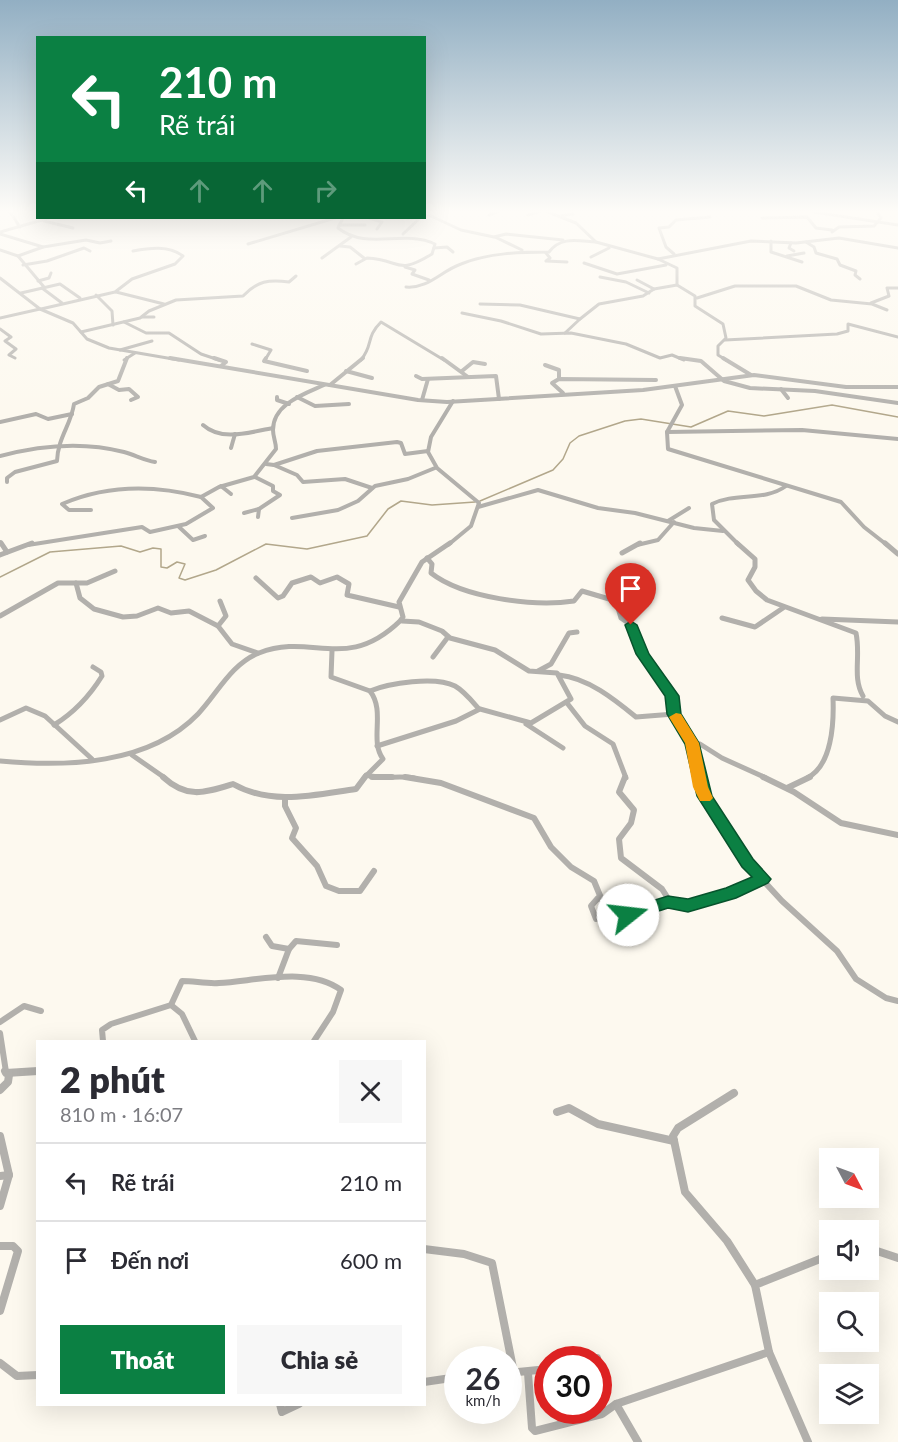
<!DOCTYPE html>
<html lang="vi">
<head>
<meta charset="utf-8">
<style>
	body { margin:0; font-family:Lato,sans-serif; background:#f7f7f7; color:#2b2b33; height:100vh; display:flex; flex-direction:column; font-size:22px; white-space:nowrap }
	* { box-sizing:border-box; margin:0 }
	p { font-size:20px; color:#7c7c81 }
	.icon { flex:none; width:33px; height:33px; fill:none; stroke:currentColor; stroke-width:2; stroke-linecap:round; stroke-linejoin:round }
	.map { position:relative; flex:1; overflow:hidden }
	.sheet { position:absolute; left:36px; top:1040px; width:390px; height:366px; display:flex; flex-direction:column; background:#fff; border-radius:0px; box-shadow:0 6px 24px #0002 }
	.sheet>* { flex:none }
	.guide { position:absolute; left:36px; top:36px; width:390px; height:183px; border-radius:0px; box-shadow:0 6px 24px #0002; background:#0b8043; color:#fff; overflow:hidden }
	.needle { width:39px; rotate:131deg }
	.fabs { position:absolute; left:819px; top:1148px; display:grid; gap:12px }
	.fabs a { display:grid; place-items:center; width:60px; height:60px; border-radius:0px; background:#fff; box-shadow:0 6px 24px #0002; font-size:30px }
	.speed { position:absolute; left:444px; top:1346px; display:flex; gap:12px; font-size:30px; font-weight:700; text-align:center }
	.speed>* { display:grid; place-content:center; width:78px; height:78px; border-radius:50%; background:#fff; box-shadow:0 6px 24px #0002; line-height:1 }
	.speed small { font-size:15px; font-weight:400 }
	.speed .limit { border:9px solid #d22; background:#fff; color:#111 }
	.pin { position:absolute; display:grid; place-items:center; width:51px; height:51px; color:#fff; margin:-62px -26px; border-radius:50% 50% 50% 0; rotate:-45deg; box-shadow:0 0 6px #0007 }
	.pin .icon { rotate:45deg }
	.me { position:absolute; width:66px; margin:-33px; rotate:74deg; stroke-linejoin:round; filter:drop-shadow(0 0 4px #0008) }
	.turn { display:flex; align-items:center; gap:21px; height:126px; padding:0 24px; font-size:27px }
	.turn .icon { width:78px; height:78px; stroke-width:2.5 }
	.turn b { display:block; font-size:42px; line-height:51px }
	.lanes { display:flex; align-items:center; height:57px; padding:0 24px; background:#0003; justify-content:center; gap:30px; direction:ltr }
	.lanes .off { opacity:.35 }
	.round { display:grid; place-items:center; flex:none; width:63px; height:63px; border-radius:0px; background:#f7f7f7 }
	.overview { display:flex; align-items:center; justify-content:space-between; height:102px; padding:0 24px }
	h1 { font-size:36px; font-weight:800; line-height:45px }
	.button { display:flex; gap:12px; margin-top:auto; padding:12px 24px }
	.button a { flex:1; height:69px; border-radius:0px; background:#0b8043; color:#fff; font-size:24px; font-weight:800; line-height:69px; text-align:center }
	.button a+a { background:#f7f7f7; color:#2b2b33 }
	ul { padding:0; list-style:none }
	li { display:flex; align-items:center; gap:18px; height:78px; padding:0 24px; border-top:2px solid #e1e1e2 }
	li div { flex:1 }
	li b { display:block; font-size:22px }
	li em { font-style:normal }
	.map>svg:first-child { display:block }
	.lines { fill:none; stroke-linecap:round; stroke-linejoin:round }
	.stream { stroke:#b2a78b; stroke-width:1.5 }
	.minor-far4 { stroke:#b2b0ac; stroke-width:3 }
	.minor-far3 { stroke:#b2b0ac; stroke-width:4 }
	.minor-far2 { stroke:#b2b0ac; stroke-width:5 }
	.minor-far1 { stroke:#b2b0ac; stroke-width:6 }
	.minor { stroke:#b2b0ac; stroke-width:8 }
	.route { fill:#0b8043; stroke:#07532c; stroke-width:1.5 }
	.slow { fill:#f59e0b }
</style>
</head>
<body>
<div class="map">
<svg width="898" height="1442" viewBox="0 0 898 1442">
	<rect width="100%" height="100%" fill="#fdf9ef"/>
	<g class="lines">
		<g class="stream">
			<path d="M 480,501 L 553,470 L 563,459 L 570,443 L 579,436 L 625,421 L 641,419 L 691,427 L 728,411 L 764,416 L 832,405 L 898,417"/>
			<path d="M 0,577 L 50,552 L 121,546 L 140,552 L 153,548 L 161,549 L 161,567 L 167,568 L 177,562 L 185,564 L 179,578 L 185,580 L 216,570 L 266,544 L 307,549 L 367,536 L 388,509 L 401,501 L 432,505 L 475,502"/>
		</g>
		<g class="minor-far4">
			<path d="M 10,212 L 20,227"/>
			<path d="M 548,212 L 576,223 L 596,242 L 658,259 L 677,268 L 677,285 L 695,296 L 695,306 L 723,324 L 726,338 L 718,346 L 718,355 L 726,360"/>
			<path d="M 814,212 L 898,225"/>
			<path d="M 489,215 L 497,212"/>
			<path d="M 528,215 L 539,212"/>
			<path d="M 424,216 L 431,216 L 461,230 L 494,237 L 506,234 L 563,240"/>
			<path d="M 560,216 L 573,214"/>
			<path d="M 343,218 L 338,228 C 367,251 403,229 435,244 L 432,254 C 396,276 402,260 367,258 L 356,264"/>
			<path d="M 369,218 L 382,222 L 377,229"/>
			<path d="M 407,218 L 420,218"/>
			<path d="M 762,218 L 807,217 L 816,228 L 832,230"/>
			<path d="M 44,221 L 73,228"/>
			<path d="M 339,225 L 365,225"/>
			<path d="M 0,232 L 49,218"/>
			<path d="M 832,232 L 839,227 L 874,226 L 881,218 L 877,212"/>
			<path d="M 0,234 L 43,247 L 18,256"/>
			<path d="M 403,234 L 420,218"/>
			<path d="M 495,237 L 522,250"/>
			<path d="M 771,241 L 771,252 L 802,262"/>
			<path d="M 806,242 L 814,247 L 816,253 L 837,259 L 840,265 L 856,271 L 855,275 L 860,279"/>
			<path d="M 791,243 L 789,248 L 794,251"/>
			<path d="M 248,244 L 335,218"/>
			<path d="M 340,246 L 350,247 L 364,258"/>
			<path d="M 43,247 L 86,240 L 100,243 L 111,241"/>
			<path d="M 434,248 L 447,247 L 453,252"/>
			<path d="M 0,250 L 18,256 L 44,287"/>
			<path d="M 546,253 L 550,258 L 546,261 L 567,262"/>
			<path d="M 674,254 L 666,247 L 659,228 L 669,227 L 676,220 L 710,217"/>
			<path d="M 787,256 L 804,253"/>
			<path d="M 591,257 L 609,248"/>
			<path d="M 322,258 L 351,237"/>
			<path d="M 658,259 L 751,241 L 796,243 L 839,238 L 898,248"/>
			<path d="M 584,263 L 617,274 L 666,265"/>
			<path d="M 23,265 L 47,261 L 84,248 L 90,251"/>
			<path d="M 405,267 L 415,270 L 412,274 L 429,280"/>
			<path d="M 600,277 L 626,282 L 649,293"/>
			<path d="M 0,278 L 40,309 L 73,323 L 87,339 L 109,348 L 179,360"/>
			<path d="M 637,280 L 654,289"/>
			<path d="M 38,281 L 49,278 L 51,273"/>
			<path d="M 406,287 C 428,289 441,271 461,264 C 489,253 519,252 549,252 C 561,236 578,241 596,242"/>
			<path d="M 42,288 L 62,303"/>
			<path d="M 116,292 L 164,304"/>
			<path d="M 21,293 L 60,284 L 80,298"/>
			<path d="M 96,295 L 112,311 L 113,325"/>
			<path d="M 697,298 L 735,286 L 796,286 L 831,300 L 872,304 L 887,310"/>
			<path d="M 871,303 L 889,296 L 887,288 L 898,288"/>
			<path d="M 480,304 L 520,305 L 580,319 L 565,333"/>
			<path d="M 41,309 L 115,292 L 132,279 L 175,264 L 183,256 C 169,245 149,248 133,251"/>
			<path d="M 462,313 L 501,321 L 541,334 L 571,333 L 626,344 L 660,358 L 672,355 L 684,360"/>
			<path d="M 142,317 L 154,317"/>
			<path d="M 0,318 L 40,309"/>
			<path d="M 580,319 L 599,304 L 643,296 L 654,289 L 677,285"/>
			<path d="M 124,322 L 146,333 L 169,333 L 201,354 L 219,360"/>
			<path d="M 0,329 L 11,337 L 5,341 L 16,349 L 9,355 L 15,358"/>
			<path d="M 81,332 L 140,318 L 149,311 L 176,300 L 243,296 C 257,281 269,279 289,282 L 296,276"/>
			<path d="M 725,340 L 837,334 L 848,331 L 848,324 L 898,337"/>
			<path d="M 252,344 L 271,350 L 265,360"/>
			<path d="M 120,350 L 152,341"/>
			<path d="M 124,360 L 135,353"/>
			<path d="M 361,360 C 374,344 365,338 381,322 L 444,360"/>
		</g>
		<g class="minor-far3">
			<path d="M 170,358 L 418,400 L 447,402 L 643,390 L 754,375 L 846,387 L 898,387"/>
			<path d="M 214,358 L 226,362 L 221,366"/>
			<path d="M 266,358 L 264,361 L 307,371"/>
			<path d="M 442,358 L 468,377"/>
			<path d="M 680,358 L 701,361 L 724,381 L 750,388 L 815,391 L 898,403"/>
			<path d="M 723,358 L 751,375"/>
			<path d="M 545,365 L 559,370 L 559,379"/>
			<path d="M 346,371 L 372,378"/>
			<path d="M 462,371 L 473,362 L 485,364"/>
			<path d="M 416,376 L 422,379 L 496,376 L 499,399"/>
			<path d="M 108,384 L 119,390 L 129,389 L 138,397 L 131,400"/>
			<path d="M 330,385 L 363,358"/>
			<path d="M 675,386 L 682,405 L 667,432 L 668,449 L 841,502 L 864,527 L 887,545"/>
			<path d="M 781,389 L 788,398"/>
			<path d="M 563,393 L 552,383 L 559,379 L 656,380"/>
			<path d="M 277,397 L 277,400 L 289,404"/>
			<path d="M 297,397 L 315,406 L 349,404"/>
			<path d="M 422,400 L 428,379"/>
			<path d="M 0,422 L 36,414 L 48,419 L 72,414"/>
			<path d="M 203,425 C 222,442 250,432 273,428"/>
			<path d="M 667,432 L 802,430 L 898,439"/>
			<path d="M 231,448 L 235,434"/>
			<path d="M 0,456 C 41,445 82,441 124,452 C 135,455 144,460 155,462"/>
			<path d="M 266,464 L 274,465 L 317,451 L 397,442 L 401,443 L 405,454 L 428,451"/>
			<path d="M 274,465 L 297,475 L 303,482 L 345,479 L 372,488"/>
			<path d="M 255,477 L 273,486 L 273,491 L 280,495 L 259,509 L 258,517"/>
			<path d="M 7,482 L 7,478 L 15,472 L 57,461 C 58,437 71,425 74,404 L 88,398 L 99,387 L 118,381 L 127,358"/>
			<path d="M 221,486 L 231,494"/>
			<path d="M 478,507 L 538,490 L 598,508 L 635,513 L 694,528 L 723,531"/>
			<path d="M 91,510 L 69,510 L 62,504 C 106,485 155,485 201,497 L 219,487 L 254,477 L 276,449 C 276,442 273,437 273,430 C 273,404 304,394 324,385"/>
			<path d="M 244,513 L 259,509"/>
			<path d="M 292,518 L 338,510 L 358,501 L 375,486 L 408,479 L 435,468"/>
			<path d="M 668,521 L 689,508"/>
			<path d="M 178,526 L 193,540 L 205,536"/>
			<path d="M 0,542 L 2,545"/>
			<path d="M 28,545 L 142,527 L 150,532 L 186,524 L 213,508 L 201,497"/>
			<path d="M 448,545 L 471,526 L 479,503 L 437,468 L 428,452 L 431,437 L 453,401"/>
			<path d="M 637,545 L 658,540 L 674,522"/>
			<path d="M 739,545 L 714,520 L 712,504 C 736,492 764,502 786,486"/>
		</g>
		<g class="minor-far2">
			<path d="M 1,543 L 7,552"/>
			<path d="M 737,543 L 755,559 L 755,567 L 748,580 L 756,591 L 767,600 L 856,633 C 861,657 852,677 863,696"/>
			<path d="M 885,543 L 898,554"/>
			<path d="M 622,553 L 640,543"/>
			<path d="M 0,555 L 32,543"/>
			<path d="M 427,558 L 432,564 L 431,573 C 463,598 534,607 574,601 L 582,591 L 616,601 L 621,618 L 631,625 L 642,654 L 672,696 L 674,714 L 692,743 L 700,778"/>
			<path d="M 256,578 L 278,598 L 283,596 L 292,583 L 311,577 L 320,583 L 337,577 L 349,584 L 347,595 L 399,607"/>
			<path d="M 76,583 L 80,598 L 94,609 L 123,617 L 137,616 L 158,608 L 171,613 L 189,611 L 218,626 L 232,644 L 258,653"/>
			<path d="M 0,616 L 58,583 L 87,583 L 115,571"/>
			<path d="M 722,618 L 755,627 L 783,608"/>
			<path d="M 822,619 L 898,622"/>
			<path d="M 218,626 L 226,616 L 220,601"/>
			<path d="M 332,651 L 331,677 L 370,691 C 386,712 369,740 383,759 L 364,778"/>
			<path d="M 433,657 L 448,637"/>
			<path d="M 538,671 L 551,664 L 569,633 L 577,632"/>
			<path d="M 559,675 C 588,678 614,699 636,717 L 674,714"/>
			<path d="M 370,691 C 389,683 435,676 455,686 C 464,691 472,701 479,709"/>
			<path d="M 567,703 L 585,726 L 613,744 L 626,778"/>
			<path d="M 0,720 L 26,708 L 45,716 L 92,759"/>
			<path d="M 526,724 L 563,748"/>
			<path d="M 54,725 C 75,712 89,697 102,676 L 101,672 L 93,667"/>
			<path d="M 692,743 L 700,744 L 722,758 L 766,778"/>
			<path d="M 377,746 L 456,721 L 480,709 L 531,723 L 571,699 L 557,673 L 529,671 L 495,650 L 450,638 L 442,631 L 419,622 L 402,621"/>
			<path d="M 132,755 L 165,778"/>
			<path d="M 0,761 C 66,767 149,765 198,714 C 217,694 231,664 259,653 C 312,632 346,673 400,621 L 403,617 L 399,602 L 422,562 L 450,543"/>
			<path d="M 366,775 C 382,780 398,775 414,778"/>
			<path d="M 807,778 C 832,766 834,723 833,698 L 868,701 L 885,716 L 898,722"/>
		</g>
		<g class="minor-far1">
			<path d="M 163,777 C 187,799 204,793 233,784 C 272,806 314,795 356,789 L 365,777"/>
			<path d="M 372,777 L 392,777"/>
			<path d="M 405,777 L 441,783 L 534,818 L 551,847 L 571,867 L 594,881 L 601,898"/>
			<path d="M 700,777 L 704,796 L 747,863 L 782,901 L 837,951 L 856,979 L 886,998 L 898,1001"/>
			<path d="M 763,777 L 794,792 L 841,823 L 898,835"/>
			<path d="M 787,788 L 810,777"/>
			<path d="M 285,799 L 285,806 L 296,828 L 292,838 L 317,866 L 326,886 L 339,891 L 360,891 L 374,871"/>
			<path d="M 668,902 C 702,911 733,893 763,879"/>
			<path d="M 596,919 L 591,906 L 598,898 L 628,915 L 669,900 L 662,889 L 621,858 L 619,839 L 631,823 L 634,810 L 619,792 L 625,777"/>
			<path d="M 266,937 L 272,946 L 289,949"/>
			<path d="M 278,978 L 289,949 L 296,941 L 337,945"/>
			<path d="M 171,1005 L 182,1014 L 195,1041"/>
			<path d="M 0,1022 L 24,1006 L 41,1011"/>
			<path d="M 0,1033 L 6,1072"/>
			<path d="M 103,1041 L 102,1030 L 111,1024 L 171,1005 L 182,981 C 194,981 207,984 219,983 C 256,981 309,966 341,990 L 333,1012 L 314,1041"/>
			<path d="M 18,1072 L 38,1071"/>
		</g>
		<g class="minor">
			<path d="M 5,1071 L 6,1073 L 38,1071"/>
			<path d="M 0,1090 L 8,1082 L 9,1075"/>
			<path d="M 734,1093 L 678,1128 L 673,1136 L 685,1192 L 727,1241 L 755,1285"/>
			<path d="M 557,1112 L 569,1108 L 598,1124 L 674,1141"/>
			<path d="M 0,1136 L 9,1175 L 0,1206"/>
			<path d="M 0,1176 L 9,1175"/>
			<path d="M 0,1246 L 13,1246 L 18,1251 L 0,1311"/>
			<path d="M 868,1248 L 898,1258"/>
			<path d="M 424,1249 L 464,1254 L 492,1263 L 514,1373"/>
			<path d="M 769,1352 L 808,1442"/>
			<path d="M 593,1359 L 597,1358"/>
			<path d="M 0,1363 L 17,1376 L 38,1375"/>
			<path d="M 508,1373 L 548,1369"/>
			<path d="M 528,1373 L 532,1428 L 535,1431 L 602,1414 L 616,1404 L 769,1352 L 755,1285 L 830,1255"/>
			<path d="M 424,1382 L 458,1377"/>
			<path d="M 280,1404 L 282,1412 L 299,1404"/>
			<path d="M 616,1404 L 638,1442"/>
		</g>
	</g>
	<linearGradient id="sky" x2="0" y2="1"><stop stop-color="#92afc3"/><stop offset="0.51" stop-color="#fefcf8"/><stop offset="1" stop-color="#fefcf8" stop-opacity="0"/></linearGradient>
	<rect width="898" height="414" fill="url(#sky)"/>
	<path class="route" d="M 631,621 L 637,625 L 649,654 L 679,696 L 681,714 L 699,743 L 712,796 L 753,859 L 771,879 L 768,883 L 736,898 L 688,912 L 668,908 L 628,921 L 620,915 L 622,910 L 668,896 L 688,899 L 726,888 L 752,877 L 742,867 L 697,796 L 685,744 L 667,714 L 665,696 L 636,654 L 625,625 Z"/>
	<path class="slow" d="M 676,713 L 681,714 L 699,743 L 708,787 L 713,798 L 710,801 L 700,801 L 693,787 L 685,743 L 669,717 Z"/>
</svg>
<div class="fabs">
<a><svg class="needle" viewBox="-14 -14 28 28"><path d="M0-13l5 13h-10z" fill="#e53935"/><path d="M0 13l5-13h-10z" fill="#7c7c81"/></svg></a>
<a><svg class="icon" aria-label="sound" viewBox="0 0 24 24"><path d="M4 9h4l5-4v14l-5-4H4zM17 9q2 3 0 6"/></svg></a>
<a><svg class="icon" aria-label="search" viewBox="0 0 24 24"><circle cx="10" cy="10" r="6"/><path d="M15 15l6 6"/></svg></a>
<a><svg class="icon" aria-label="layers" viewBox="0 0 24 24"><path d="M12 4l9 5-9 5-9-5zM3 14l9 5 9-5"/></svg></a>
</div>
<div class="speed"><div>26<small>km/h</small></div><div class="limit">30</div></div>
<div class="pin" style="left:631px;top:625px;background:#d93025"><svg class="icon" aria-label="arrive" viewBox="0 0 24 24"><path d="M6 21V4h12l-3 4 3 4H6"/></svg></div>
<svg class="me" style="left:628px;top:915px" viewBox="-20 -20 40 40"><circle r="19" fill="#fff"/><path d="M0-13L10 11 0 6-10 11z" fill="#0b8043"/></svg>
<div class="guide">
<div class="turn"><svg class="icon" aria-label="left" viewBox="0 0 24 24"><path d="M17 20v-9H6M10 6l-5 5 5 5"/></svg><div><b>210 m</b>Rẽ trái</div></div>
<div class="lanes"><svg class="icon" aria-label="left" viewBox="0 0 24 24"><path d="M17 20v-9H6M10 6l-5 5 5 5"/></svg><svg class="icon off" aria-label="ahead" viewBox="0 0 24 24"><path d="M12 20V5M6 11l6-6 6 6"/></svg><svg class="icon off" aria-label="ahead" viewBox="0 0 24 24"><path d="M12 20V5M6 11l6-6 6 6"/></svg><svg class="icon off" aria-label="right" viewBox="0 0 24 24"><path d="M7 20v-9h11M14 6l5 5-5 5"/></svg></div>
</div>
<section class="sheet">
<div class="overview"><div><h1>2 phút</h1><p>810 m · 16:07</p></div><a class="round"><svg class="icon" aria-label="close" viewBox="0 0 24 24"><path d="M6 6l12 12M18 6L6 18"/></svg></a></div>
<ul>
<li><svg class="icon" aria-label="left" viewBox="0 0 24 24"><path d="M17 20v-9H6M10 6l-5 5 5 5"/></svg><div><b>Rẽ trái</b></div><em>210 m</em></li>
<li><svg class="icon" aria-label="arrive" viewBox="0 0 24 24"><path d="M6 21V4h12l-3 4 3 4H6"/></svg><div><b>Đến nơi</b></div><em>600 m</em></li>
</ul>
<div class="button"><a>Thoát</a><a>Chia sẻ</a></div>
</section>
</div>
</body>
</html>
